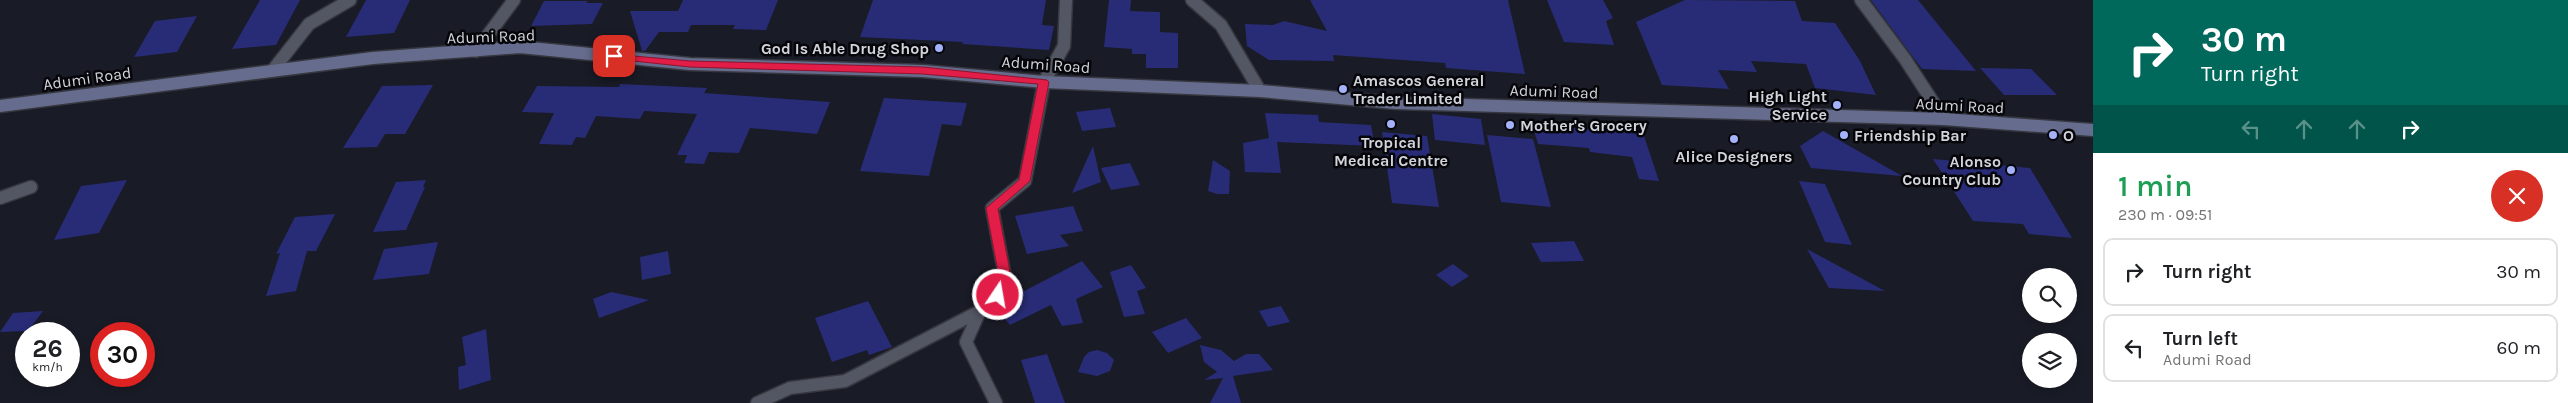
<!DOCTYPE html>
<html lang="en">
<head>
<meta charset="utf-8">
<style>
	body { margin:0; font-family:Karla,sans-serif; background:#f6f6f6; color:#202124; height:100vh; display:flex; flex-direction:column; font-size:19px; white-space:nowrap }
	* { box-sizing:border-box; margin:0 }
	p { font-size:16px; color:#757577 }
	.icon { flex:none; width:28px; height:28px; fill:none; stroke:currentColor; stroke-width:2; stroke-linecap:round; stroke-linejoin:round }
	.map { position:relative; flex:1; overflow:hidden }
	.details { display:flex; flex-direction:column; background:#fff; width:475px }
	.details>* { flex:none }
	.hud { background:#00695c; color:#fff; overflow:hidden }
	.buttons { position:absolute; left:2022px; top:268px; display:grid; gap:10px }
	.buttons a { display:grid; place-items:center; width:55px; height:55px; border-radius:50%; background:#fff; box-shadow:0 2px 8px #0003; font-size:25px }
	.speed { position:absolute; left:15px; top:322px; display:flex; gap:10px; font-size:25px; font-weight:700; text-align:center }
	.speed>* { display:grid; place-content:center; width:65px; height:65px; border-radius:50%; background:#fff; box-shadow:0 2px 8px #0003; line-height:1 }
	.speed small { font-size:12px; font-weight:400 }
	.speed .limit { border:8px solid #d22; background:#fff; color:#111 }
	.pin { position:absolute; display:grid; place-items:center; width:42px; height:42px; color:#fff; margin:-21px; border-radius:10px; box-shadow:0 2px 8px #0006 }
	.me { position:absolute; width:55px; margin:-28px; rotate:12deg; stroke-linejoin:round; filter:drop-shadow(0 0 4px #0008) }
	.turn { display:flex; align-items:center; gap:18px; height:105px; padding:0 25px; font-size:22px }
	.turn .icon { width:65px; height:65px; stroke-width:2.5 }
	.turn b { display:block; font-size:35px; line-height:42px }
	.lanes { display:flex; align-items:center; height:48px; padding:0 25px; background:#0003; justify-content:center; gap:25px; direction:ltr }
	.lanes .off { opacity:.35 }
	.round { display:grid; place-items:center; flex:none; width:52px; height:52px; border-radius:26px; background:#f6f6f6 }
	.headline { display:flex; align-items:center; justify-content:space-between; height:85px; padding:0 25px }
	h1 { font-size:30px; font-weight:600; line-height:38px; color:#1e9e55 }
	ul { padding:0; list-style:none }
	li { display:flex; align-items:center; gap:15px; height:68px; margin:0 10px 8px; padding:0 15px; border:2px solid #e0e0e0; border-radius:10px }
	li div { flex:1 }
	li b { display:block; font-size:19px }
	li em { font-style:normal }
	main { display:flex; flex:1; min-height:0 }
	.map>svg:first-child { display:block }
	.building { fill:#282c76 }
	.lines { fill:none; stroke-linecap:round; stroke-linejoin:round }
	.street-casing { stroke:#36373f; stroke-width:15 }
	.secondary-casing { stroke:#36373f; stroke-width:15 }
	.street { stroke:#535663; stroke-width:12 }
	.secondary { stroke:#666c8d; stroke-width:12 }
	.route { fill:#e11d48; stroke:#92132f }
	.poi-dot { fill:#a4b2fc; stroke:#06060a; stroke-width:2 }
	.labels { text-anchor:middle; stroke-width:5; stroke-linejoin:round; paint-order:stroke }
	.street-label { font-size:16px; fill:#d2d4db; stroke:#06060a }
	.poi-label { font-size:16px; font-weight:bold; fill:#d2d4db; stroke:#06060a; text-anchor:start }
</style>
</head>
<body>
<main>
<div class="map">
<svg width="2093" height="403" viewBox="0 0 2093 403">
	<rect width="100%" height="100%" fill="#191b26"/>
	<g class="building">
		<path d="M 260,0 L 300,0 L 276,45 L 232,49 Z"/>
		<path d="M 366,0 L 410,0 L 394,33 L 346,37 Z"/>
		<path d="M 683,0 L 778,0 L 766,30 L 733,29 L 735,25 L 691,25 L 688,32 L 659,32 L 645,51 L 642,51 L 630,11 L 678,11 Z"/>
		<path d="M 873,0 L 1046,0 L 1042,25 L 1054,26 L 1049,50 L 962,44 L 963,42 L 860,37 Z"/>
		<path d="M 1109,0 L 1131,0 L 1130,11 L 1160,12 L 1160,32 L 1178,33 L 1178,68 L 1146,68 L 1146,54 L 1132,54 L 1132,49 L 1104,47 Z"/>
		<path d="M 1310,0 L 1508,0 L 1525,74 L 1446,68 L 1445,63 L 1333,55 L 1334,61 L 1269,60 L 1247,46 L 1245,24 L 1273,25 L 1284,21 L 1327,31 Z"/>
		<path d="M 1547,0 L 1603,0 L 1613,18 L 1606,21 L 1614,45 L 1564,42 Z"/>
		<path d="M 1685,0 L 1795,1 L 1802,21 L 1835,23 L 1860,61 L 1876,95 L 1815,88 L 1806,64 L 1751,61 L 1757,72 L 1718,70 L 1729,89 L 1662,85 L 1636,22 Z"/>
		<path d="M 1871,0 L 1918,0 L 1976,71 L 1922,69 Z"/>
		<path d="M 544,1 L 588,1 L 586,3 L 603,3 L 592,24 L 531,26 Z"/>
		<path d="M 197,16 L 177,52 L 134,57 L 155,21 Z"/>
		<path d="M 1980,68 L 2031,69 L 2057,95 L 2004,95 Z"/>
		<path d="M 620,84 L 707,88 L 704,93 L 830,102 L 817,134 L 750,128 L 739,153 L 709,152 L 704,164 L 684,163 L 687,155 L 677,155 L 697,114 L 644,111 L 640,119 L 596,116 L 585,138 L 576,137 L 572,145 L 539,144 L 554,113 L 522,112 L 537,86 L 619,87 Z"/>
		<path d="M 433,85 L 405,134 L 385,134 L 377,147 L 343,148 L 382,86 Z"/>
		<path d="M 884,98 L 967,103 L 961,126 L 942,124 L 929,176 L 860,171 Z"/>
		<path d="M 1110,108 L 1116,127 L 1082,131 L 1076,112 Z"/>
		<path d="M 1265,113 L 1318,115 L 1319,122 L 1371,125 L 1375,146 L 1277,142 L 1281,173 L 1245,172 L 1243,143 L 1269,138 Z"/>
		<path d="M 1432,114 L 1481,119 L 1485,145 L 1435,140 Z"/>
		<path d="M 1532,124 L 1624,132 L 1622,128 L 1642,130 L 1659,181 L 1639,179 L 1632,157 L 1590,152 L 1589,148 L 1538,144 Z"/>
		<path d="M 1823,131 L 1902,176 L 1811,168 L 1800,146 Z"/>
		<path d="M 1382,132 L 1427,136 L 1439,207 L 1392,203 Z"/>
		<path d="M 1487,135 L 1533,139 L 1551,207 L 1501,202 Z"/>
		<path d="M 1093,146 L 1101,182 L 1072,193 Z"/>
		<path d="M 1933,159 L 2030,168 L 2072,238 L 2029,234 L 2023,224 L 1973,221 Z"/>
		<path d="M 1213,160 L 1230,171 L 1229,194 L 1217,194 L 1208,191 Z"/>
		<path d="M 1130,163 L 1140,185 L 1111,190 L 1101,168 Z"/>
		<path d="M 127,180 L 99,233 L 54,240 L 81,186 Z"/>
		<path d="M 426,180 L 423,187 L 425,187 L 406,230 L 373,232 L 396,182 Z"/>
		<path d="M 1799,181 L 1825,184 L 1852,245 L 1825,242 Z"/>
		<path d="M 1073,206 L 1083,231 L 1060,235 L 1069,246 L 1027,254 L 1015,216 Z"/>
		<path d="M 335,214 L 316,251 L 307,251 L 296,291 L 266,296 L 280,253 L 276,254 L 295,217 Z"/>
		<path d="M 1574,241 L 1584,261 L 1541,262 L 1531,243 Z"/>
		<path d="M 438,242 L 429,274 L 373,280 L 384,249 Z"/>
		<path d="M 1807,249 L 1885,291 L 1829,288 Z"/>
		<path d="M 668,251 L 671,274 L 642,280 L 640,257 Z"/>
		<path d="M 1082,261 L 1103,287 L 1076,299 L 1083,323 L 1062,326 L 1051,305 L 1010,325 L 995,308 L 1003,302 Z"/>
		<path d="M 1453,264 L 1469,276 L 1452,287 L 1436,275 Z"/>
		<path d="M 1131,265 L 1146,288 L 1137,291 L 1145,314 L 1124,317 L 1110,272 Z"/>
		<path d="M 611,292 L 649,300 L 599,318 L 593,299 Z"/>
		<path d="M 868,301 L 892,347 L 869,355 L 867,350 L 832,362 L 815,318 Z"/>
		<path d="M 1281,306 L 1290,322 L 1268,327 L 1259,311 Z"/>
		<path d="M 43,311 L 28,331 L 0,332 L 13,313 Z"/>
		<path d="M 1186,318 L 1202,338 L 1168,353 L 1152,332 Z"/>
		<path d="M 486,329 L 491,380 L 459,390 L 458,367 L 466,365 L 462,337 Z"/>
		<path d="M 1200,345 L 1221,350 L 1234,361 L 1246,354 L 1259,354 L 1273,370 L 1233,376 L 1241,403 L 1210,403 L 1223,378 L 1204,380 L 1217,372 L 1204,362 Z"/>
		<path d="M 1097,350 L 1107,353 L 1114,360 L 1110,371 L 1097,376 L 1078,372 L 1084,357 L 1089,352 Z"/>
		<path d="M 1047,354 L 1065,403 L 1035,403 L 1021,360 Z"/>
	</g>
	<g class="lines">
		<g class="street-casing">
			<g id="street">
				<path d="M 1192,0 L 1221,25 L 1260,91"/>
				<path d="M 1861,0 L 1905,59 L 1944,119"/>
				<path d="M 476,51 L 514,0"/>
				<path d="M 273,70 L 309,24 L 350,0"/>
				<path d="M 0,198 L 31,187"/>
				<path d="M 980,311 L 966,342 L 996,403"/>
				<path d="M 757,403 L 790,388 L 845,381 L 980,311 L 998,295 L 1005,277 L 992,208 L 1025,181 L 1044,82 L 1064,46 L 1066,0"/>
			</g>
		</g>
		<g class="secondary-casing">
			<path id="secondary" d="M 0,106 L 373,58 L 520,47 L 690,64 L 923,71 L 1044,82 L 1260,91 L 1396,103 L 1944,119 L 2093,130"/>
		</g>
		<use href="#street" class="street"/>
		<use href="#secondary" class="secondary"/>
	</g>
	<path class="route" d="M 611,54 L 690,61 L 923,67 L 1047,80 L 1049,82 L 1030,181 L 998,209 L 1011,277 L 1003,299 L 994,299 L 992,295 L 999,277 L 986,208 L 1019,180 L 1038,84 L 923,74 L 690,67 L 614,59 L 611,59 Z"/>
	<g class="poi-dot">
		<circle cx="939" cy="48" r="5"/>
		<circle cx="1343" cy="89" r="5"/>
		<circle cx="1837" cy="105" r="5"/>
		<circle cx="1391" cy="124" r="5"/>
		<circle cx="1510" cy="125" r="5"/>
		<circle cx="1844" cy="135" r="5"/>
		<circle cx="2053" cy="135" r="5"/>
		<circle cx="1734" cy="139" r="5"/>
		<circle cx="2011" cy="170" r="5"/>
	</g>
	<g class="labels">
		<g class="street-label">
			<text transform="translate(491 36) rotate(-2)" y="6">Adumi Road</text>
			<text transform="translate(1046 64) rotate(4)" y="6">Adumi Road</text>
			<text transform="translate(87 78) rotate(-8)" y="6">Adumi Road</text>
			<text transform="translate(1554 91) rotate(2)" y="6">Adumi Road</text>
			<text transform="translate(1960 105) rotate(3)" y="6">Adumi Road</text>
		</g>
		<g class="poi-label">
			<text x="929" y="54" text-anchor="end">God Is Able Drug Shop</text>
			<text x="1353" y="86">Amascos General<tspan x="1353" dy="18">Trader Limited</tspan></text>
			<text x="1827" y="102" text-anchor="end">High Light<tspan x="1827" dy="18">Service</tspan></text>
			<text x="1520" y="131">Mother's Grocery</text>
			<text x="1854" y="141">Friendship Bar</text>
			<text x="2063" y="141">O</text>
			<text x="1391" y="148" text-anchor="middle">Tropical<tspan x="1391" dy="18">Medical Centre</tspan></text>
			<text x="1734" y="162" text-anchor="middle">Alice Designers</text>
			<text x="2001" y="167" text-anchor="end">Alonso<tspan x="2001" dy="18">Country Club</tspan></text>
		</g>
	</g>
</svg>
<div class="buttons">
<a><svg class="icon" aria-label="search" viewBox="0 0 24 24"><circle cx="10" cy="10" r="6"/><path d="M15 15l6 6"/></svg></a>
<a><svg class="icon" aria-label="layers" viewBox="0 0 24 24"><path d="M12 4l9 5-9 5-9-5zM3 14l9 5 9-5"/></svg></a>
</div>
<div class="speed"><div>26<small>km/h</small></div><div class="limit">30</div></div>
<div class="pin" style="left:614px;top:56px;background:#d93025"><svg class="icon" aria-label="arrive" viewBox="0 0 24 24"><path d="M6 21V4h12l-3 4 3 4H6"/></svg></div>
<svg class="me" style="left:998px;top:295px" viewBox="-20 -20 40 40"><circle r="17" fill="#e11d48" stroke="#fff" stroke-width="3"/><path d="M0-11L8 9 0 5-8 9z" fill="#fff"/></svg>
</div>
<section class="details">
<div class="hud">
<div class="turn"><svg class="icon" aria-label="right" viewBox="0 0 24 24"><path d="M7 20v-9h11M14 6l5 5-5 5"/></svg><div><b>30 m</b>Turn right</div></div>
<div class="lanes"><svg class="icon off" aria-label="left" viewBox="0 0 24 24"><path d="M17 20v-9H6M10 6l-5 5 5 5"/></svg><svg class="icon off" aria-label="ahead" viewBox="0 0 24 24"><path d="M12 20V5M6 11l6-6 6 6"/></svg><svg class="icon off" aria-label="ahead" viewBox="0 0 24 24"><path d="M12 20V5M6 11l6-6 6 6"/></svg><svg class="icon" aria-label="right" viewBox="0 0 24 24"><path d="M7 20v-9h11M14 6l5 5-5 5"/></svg></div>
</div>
<div class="headline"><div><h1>1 min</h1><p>230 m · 09:51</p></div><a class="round" style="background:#d93025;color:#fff"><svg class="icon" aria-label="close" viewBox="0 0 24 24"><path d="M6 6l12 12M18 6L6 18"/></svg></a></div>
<ul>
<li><svg class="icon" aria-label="right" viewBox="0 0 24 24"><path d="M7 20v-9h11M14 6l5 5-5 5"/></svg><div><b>Turn right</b></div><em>30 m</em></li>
<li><svg class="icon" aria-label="left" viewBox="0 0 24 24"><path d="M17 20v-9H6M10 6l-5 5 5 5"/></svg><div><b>Turn left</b><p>Adumi Road</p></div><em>60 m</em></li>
</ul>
</section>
</main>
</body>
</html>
